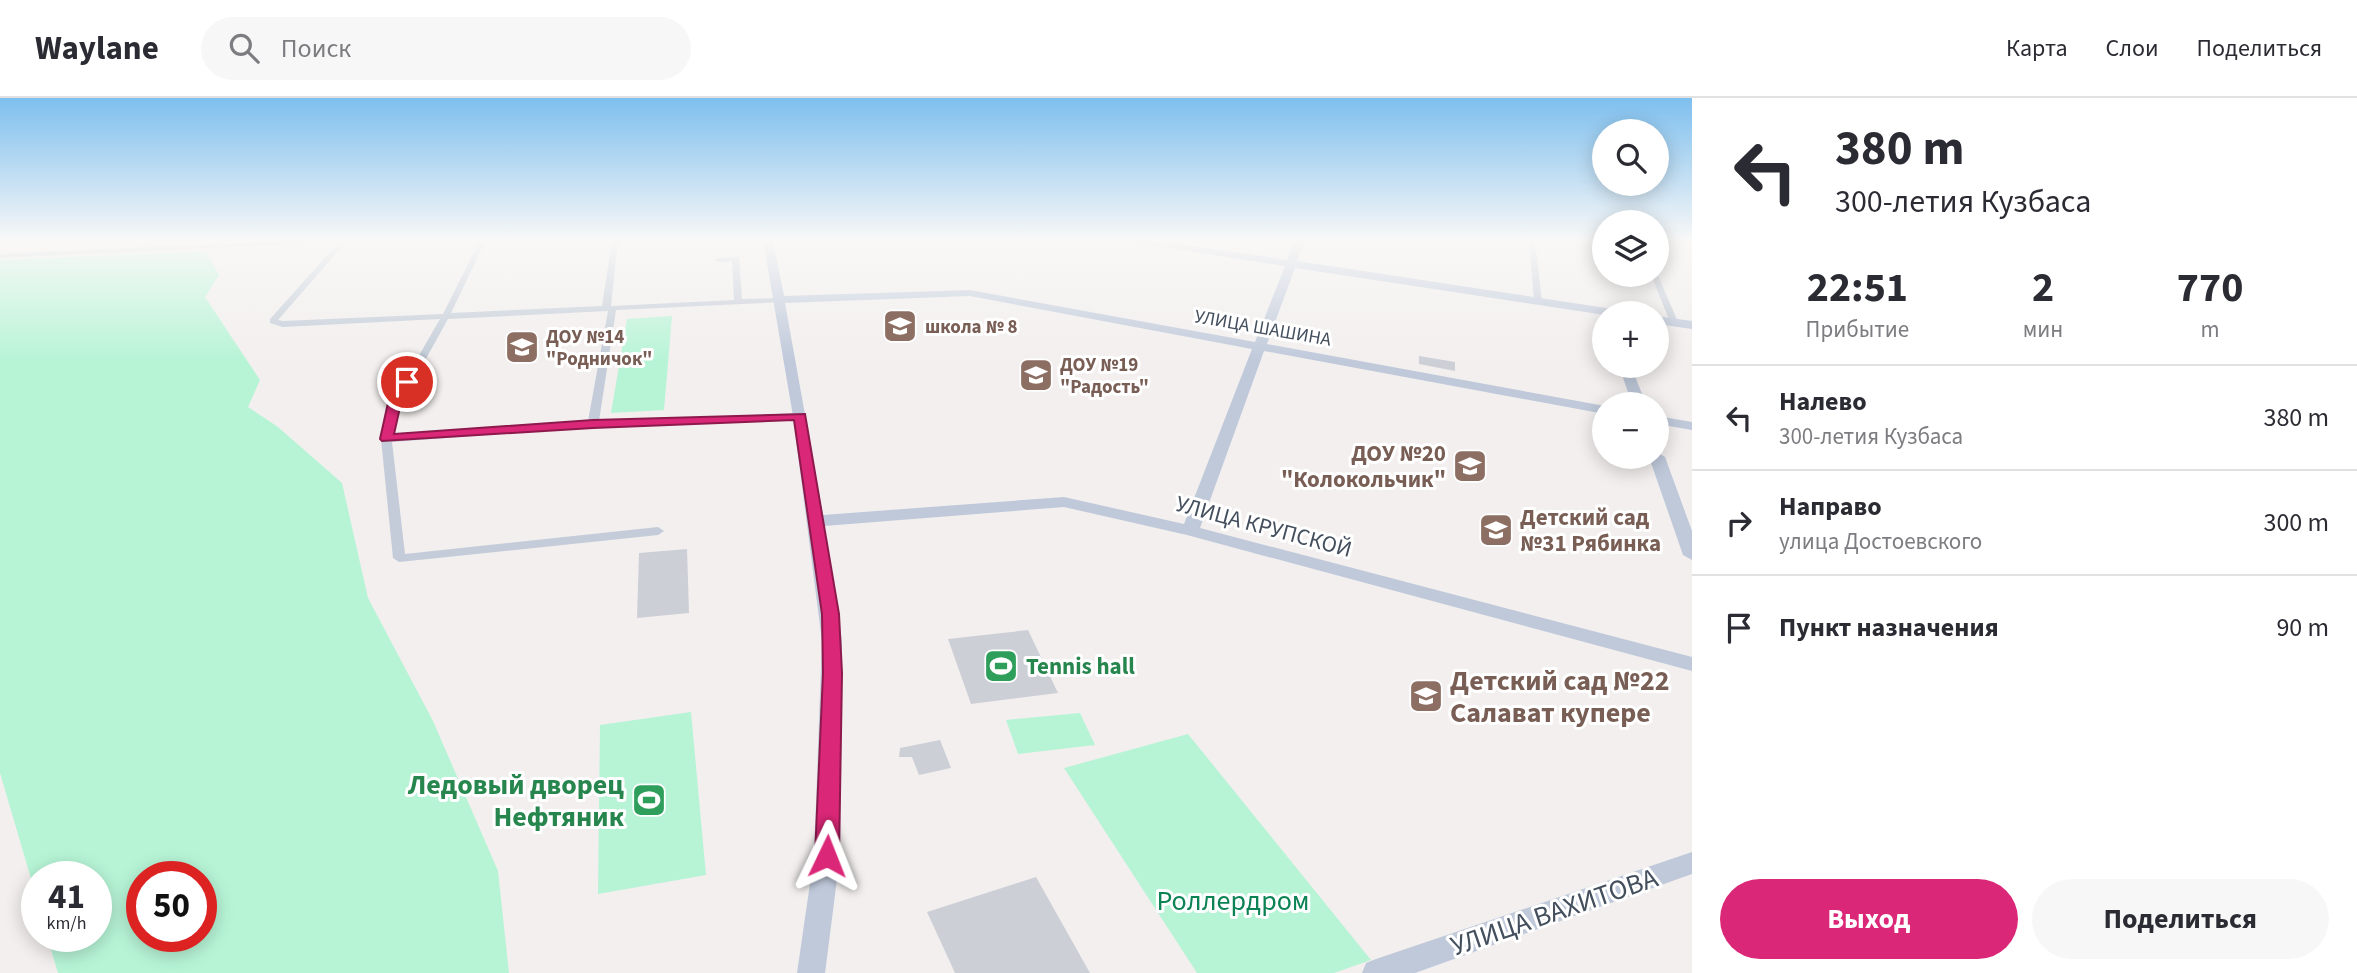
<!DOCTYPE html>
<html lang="ru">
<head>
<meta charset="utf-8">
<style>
	body { margin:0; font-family:"Source Sans 3",sans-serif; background:#f7f7f7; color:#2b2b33; height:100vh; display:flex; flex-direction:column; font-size:26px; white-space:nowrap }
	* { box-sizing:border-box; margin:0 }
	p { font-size:23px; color:#7c7c81 }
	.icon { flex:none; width:38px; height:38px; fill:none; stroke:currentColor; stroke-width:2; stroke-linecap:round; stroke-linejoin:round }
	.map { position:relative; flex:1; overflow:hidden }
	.details { display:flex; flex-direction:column; background:#fff; width:665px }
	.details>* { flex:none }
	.banner { background:#fff; color:#2b2b33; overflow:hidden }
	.controls { position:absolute; left:1592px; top:21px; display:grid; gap:14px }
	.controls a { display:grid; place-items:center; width:77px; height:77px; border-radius:50%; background:#fff; box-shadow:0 4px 18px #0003; font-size:35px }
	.speed { position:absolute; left:21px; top:763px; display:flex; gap:14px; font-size:35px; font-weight:700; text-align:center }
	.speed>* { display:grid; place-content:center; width:91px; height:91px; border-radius:50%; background:#fff; box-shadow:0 4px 18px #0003; line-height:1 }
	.speed small { font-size:18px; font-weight:400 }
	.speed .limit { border:10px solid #d22; background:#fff; color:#111 }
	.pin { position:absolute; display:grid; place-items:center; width:60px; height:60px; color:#fff; margin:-30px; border:4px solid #fff; border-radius:50%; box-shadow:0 2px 7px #0007 }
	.me { position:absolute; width:77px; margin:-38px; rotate:2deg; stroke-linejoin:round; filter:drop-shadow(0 0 5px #0008) }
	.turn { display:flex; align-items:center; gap:24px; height:147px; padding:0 28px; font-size:32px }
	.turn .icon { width:91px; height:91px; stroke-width:2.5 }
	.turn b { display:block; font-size:49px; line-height:60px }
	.eta { display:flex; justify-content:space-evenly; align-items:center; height:119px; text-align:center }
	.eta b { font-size:42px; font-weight:700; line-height:49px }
	.button { display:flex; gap:14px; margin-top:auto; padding:14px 28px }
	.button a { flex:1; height:80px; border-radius:42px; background:#db2777; color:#fff; font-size:28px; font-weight:700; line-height:80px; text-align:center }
	.button a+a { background:#f7f7f7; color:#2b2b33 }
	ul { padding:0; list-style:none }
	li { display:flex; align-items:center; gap:21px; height:105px; padding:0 28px; border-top:2px solid #e1e1e2 }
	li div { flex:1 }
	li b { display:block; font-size:26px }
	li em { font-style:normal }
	header { display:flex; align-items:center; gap:42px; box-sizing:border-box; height:98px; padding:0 35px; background:#fff; border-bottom:2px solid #e1e1e2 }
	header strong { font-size:33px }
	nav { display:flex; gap:38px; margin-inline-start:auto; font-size:24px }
	.search { width:490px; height:63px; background:#f7f7f7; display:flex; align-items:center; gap:18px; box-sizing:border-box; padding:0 24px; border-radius:38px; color:#7c7c81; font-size:26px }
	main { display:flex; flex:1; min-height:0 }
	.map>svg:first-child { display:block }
	.green { fill:#b7f4d6; fill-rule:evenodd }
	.building { fill:#cdcfd7 }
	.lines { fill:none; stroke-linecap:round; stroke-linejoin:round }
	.street { fill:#c3ccd8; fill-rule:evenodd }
	.secondary { fill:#bfc9da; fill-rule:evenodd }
	.route { fill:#db2777; stroke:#8e194d; stroke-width:2 }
	.labels { text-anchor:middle; stroke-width:6; stroke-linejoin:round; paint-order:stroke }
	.far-education-label { font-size:19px; font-weight:bold; fill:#785e54; stroke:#fff; text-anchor:start }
	.far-street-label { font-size:19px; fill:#444f5e; stroke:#fff }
	.education-label { font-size:23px; font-weight:bold; fill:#785e54; stroke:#fff; text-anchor:end }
	.street-label { font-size:23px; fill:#444f5e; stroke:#fff }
	.leisure-label { font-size:23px; font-weight:bold; fill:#27864d; stroke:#fff; text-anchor:start }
	.near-education-label { font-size:28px; font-weight:bold; fill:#785e54; stroke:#fff; text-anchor:start }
	.near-leisure-label { font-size:28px; font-weight:bold; fill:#27864d; stroke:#fff; text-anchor:end }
	.near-park-label { font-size:28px; fill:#0c8354; stroke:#fff }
	.near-street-label { font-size:28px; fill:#444f5e; stroke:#fff }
</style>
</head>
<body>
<header>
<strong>Waylane</strong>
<div class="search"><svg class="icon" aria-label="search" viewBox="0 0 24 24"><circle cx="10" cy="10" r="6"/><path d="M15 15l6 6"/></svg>Поиск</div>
<nav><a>Карта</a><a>Слои</a><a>Поделиться</a></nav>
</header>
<main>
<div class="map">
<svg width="1692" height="875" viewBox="0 0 1692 875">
	<rect width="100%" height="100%" fill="#f2efee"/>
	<g class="green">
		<path d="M 206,153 L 219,177 L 205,199 L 260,282 L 248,309 L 278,329 L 342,385 L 368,500 L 433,623 L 498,773 L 509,875 L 58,875 L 47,838 L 96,838 L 96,779 L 37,779 L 37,801 L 0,675 L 0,162 ZM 142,779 L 201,779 L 201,838 L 142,838 Z"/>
		<path d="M 672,218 L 664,312 L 611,315 L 627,221 Z"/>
		<path d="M 691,614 L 706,777 L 598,796 L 600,627 Z"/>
		<path d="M 1080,615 L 1095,647 L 1018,656 L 1006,622 Z"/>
		<path d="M 1188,636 L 1371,862 L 1334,875 L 1197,875 L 1064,670 Z"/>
	</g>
	<g class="building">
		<path d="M 1419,258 L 1455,264 L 1455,273 L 1419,266 Z"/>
		<path d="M 687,451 L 689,515 L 637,520 L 639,455 Z"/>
		<path d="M 1028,532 L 1058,595 L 971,606 L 948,541 Z"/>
		<path d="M 940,642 L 951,670 L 919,677 L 912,659 L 899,659 L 900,650 Z"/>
		<path d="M 1036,779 L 1090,875 L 955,875 L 927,814 Z"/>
	</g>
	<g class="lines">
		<g class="street">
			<path d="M 0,142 L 7,142 L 0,146 Z"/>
			<path d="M 304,142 L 348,142 L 278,222 L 283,223 L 443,216 L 480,142 L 486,142 L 451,215 L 602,208 L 612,142 L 618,142 L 611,208 L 734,202 L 732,163 L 718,164 L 714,162 L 718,160 L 739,159 L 742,201 L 780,200 L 783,200 L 783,204 L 616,212 L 599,323 L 800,315 L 805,318 L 800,321 L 593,329 L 392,344 L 405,456 L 658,429 L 664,433 L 658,437 L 399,464 L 393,460 L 381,341 L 388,311 L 440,221 L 283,229 L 270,225 L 270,221 L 339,144 L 0,160 L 0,156 ZM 608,213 L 588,323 L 392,337 L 398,311 L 448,221 Z"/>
			<path d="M 1529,142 L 1535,142 L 1542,203 L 1538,205 L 1534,203 Z"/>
			<path d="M 1591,142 L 1605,142 L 1605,145 Z"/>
			<path d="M 1657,175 L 1678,224 L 1677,226 L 1670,224 L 1651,177 Z"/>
		</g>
		<g class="secondary">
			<path d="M 763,142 L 773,142 L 784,198 L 970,192 L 1255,244 L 1285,168 L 1135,145 L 1130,142 L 1153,142 L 1287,162 L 1295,142 L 1305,142 L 1297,163 L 1619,212 L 1621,215 L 1605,217 L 1295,170 L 1267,246 L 1605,308 L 1605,316 L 1264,253 L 1200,430 L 1692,559 L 1692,573 L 1187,437 L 1064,409 L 824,428 L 842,543 L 840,758 L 825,875 L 797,875 L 814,758 L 822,543 L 793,318 ZM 970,198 L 1252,251 L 1184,426 L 1064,399 L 823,417 L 785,205 Z"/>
			<path d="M 1657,218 L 1692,223 L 1692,231 L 1657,226 Z"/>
			<path d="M 1619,268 L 1631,268 L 1646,306 L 1632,306 Z"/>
			<path d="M 1657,318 L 1692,324 L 1692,332 L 1657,326 Z"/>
			<path d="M 1657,354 L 1665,359 L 1692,433 L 1692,462 L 1683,457 L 1649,359 L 1657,359 Z"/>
			<path d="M 1692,754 L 1692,776 L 1415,875 L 1362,875 L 1366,865 L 1376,861 Z"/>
		</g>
	</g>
	<linearGradient id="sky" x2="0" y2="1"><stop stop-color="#7ebfee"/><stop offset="0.54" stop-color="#f9f8f7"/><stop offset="1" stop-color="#f9f8f7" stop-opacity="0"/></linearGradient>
	<rect width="1692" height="264" fill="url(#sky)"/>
	<path class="route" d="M 407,280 L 413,284 L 401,305 L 394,336 L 593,322 L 805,316 L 839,516 L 842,575 L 839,758 L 835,765 L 827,768 L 819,765 L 815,758 L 823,575 L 822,516 L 794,322 L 593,330 L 382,343 L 380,341 L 388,305 L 403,281 Z"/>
	<defs>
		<g id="school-square" transform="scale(1.75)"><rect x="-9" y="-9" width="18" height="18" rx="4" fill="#8d6e63" stroke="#fff"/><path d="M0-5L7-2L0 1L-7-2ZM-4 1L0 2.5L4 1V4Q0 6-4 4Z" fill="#fff"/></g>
		<g id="stadium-square" transform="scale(1.75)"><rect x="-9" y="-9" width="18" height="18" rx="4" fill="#2e9e5b" stroke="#fff"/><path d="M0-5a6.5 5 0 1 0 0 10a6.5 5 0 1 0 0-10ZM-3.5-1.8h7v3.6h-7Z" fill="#fff"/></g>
	</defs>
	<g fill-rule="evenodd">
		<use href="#school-square" x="900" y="228"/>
		<use href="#school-square" x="522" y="249"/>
		<use href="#school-square" x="1036" y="277"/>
		<use href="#school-square" x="1470" y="368"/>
		<use href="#school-square" x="1496" y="432"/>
		<use href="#stadium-square" x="1001" y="568"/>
		<use href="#school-square" x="1426" y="598"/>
		<use href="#stadium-square" x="649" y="702"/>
	</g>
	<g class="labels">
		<g class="far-education-label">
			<text x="925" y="235">школа № 8</text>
			<text x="546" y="245">ДОУ №14<tspan x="546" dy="22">"Родничок"</tspan></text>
			<text x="1060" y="273">ДОУ №19<tspan x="1060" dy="22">"Радость"</tspan></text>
		</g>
		<g class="far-street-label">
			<text transform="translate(1263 229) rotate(10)" y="7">УЛИЦА ШАШИНА</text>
		</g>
		<g class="education-label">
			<text x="1446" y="363">ДОУ №20<tspan x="1446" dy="26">"Колокольчик"</tspan></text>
			<text x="1520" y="427" text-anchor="start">Детский сад<tspan x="1520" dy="26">№31 Рябинка</tspan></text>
		</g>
		<g class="street-label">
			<text transform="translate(1264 428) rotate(15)" y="8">УЛИЦА КРУПСКОЙ</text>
		</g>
		<g class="leisure-label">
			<text x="1026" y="576">Tennis hall</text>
		</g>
		<g class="near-education-label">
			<text x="1450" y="592">Детский сад №22<tspan x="1450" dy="32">Салават купере</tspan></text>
		</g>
		<g class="near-leisure-label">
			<text x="624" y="696">Ледовый дворец<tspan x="624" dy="32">Нефтяник</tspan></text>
		</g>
		<g class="near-park-label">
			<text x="1233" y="812">Роллердром</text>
		</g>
		<g class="near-street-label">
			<text transform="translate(1554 813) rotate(-19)" y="10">УЛИЦА ВАХИТОВА</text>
		</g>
	</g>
</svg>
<div class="controls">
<a><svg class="icon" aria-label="search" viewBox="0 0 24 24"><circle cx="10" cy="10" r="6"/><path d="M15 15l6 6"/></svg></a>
<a><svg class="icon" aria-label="layers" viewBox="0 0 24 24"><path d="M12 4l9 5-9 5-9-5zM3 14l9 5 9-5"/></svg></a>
<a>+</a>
<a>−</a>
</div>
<div class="speed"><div>41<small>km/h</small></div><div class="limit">50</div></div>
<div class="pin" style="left:407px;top:284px;background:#d93025"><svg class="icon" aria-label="arrive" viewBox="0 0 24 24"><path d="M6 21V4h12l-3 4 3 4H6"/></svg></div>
<svg class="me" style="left:827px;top:758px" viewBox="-20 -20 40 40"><path d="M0-17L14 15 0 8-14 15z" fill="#db2777" stroke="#fff" stroke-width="4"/></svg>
</div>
<section class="details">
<div class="banner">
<div class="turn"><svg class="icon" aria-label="left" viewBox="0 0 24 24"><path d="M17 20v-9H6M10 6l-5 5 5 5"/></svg><div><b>380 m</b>300-летия Кузбаса</div></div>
</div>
<div class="eta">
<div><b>22:51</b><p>Прибытие</p></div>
<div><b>2</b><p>мин</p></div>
<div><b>770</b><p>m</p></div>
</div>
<ul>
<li><svg class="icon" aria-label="left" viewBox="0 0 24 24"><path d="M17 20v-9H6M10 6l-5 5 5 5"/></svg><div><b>Налево</b><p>300-летия Кузбаса</p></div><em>380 m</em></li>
<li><svg class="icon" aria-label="right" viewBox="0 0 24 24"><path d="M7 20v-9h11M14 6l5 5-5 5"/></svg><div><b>Направо</b><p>улица Достоевского</p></div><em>300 m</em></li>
<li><svg class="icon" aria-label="arrive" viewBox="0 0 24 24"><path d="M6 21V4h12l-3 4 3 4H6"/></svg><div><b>Пункт назначения</b></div><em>90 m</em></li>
</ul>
<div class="button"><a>Выход</a><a>Поделиться</a></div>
</section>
</main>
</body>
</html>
